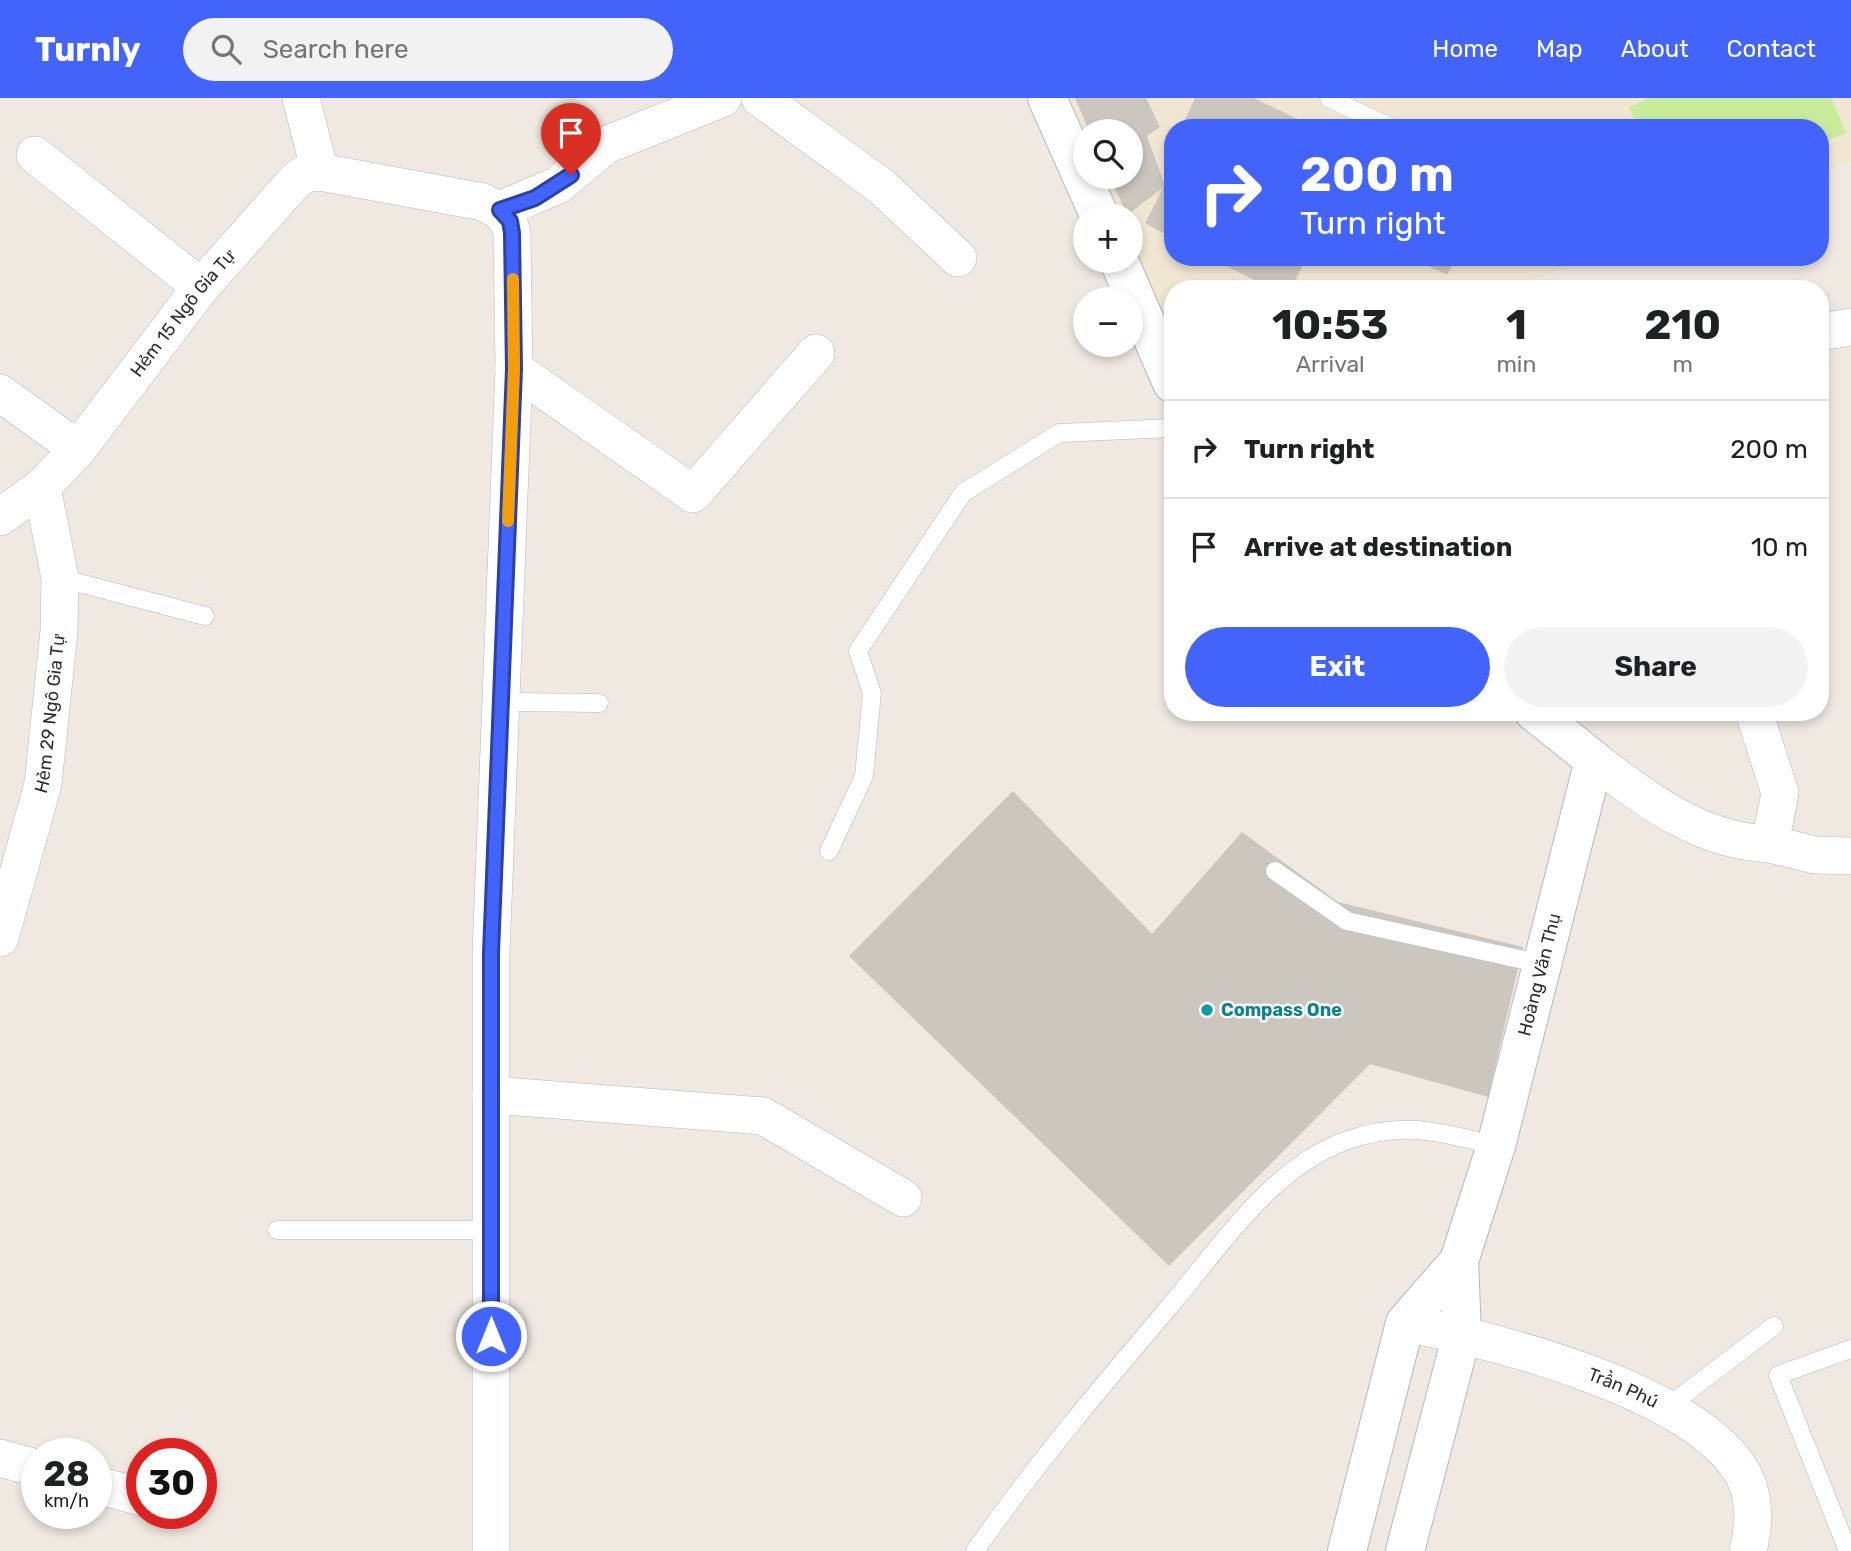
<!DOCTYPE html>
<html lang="en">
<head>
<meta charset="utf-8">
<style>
	body { margin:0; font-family:Rubik,sans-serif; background:#f2f2f2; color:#202124; height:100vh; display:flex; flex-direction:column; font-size:26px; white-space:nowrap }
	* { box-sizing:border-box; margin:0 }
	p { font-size:23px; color:#757577 }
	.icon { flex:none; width:38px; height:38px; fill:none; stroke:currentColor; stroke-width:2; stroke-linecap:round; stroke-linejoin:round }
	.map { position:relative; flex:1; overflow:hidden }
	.drawer { position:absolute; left:1164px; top:182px; width:665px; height:441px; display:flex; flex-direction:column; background:#fff; border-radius:28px; box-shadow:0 4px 10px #0003 }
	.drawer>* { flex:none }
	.guide { position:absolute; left:1164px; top:21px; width:665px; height:147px; border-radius:28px; box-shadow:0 4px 10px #0003; background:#4264fb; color:#fff; overflow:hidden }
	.controls { position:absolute; left:1073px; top:21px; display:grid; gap:14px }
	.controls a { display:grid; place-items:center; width:70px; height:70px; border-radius:50%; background:#fff; box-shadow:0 4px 10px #0003; font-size:35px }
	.speed { position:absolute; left:21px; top:1340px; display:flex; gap:14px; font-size:35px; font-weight:700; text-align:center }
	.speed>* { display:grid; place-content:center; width:91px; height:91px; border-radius:50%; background:#fff; box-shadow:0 4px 10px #0003; line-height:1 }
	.speed small { font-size:18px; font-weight:400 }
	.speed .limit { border:10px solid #d22; background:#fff; color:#111 }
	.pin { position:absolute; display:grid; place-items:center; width:60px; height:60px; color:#fff; margin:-72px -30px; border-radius:50% 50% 50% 0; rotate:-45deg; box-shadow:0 0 7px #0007 }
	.pin .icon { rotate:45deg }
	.me { position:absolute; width:77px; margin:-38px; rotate:0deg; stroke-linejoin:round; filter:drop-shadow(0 0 5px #0008) }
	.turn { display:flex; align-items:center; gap:24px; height:147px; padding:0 21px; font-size:32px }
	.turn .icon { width:91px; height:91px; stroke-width:2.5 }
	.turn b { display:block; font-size:49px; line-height:60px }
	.eta { display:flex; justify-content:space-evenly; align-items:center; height:119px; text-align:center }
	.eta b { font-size:42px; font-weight:700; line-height:49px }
	.action { display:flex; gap:14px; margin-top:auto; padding:14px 21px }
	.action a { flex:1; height:80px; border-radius:42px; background:#4264fb; color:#fff; font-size:28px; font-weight:700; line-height:80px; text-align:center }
	.action a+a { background:#f2f2f2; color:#202124 }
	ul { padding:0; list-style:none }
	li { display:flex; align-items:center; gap:21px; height:98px; padding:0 21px; border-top:2px solid #e0e0e0 }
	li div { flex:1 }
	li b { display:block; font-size:26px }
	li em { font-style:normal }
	header { display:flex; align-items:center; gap:42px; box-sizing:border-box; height:98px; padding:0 35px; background:#4264fb; color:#fff }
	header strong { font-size:33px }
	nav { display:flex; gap:38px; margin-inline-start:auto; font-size:24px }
	.search { width:490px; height:63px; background:#f2f2f2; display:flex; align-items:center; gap:18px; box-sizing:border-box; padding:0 24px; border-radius:38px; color:#757577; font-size:26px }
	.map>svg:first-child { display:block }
	.education { fill:#f0e6d1 }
	.pitch { fill:#c9ec9a }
	.building { fill:#cbc7bf }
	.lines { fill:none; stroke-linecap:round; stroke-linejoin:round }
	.service-casing { stroke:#b4b7c1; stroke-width:19 }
	.minor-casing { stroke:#b4b7c1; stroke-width:38 }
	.tertiary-casing { stroke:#b4b7c1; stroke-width:40 }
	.service { stroke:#fff; stroke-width:18 }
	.minor { stroke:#fff; stroke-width:37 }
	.tertiary { stroke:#fff; stroke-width:38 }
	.route-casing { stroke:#2b41a3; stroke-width:18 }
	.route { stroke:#4264fb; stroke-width:12 }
	.slow { stroke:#f59e0b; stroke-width:12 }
	.culture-dot { fill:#0f9aa8; stroke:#fff; stroke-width:2.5 }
	.labels { text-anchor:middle; stroke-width:5; stroke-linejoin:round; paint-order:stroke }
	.street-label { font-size:18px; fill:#2e2e2e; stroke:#fff }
	.culture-label { font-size:18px; font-weight:bold; fill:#0d838f; stroke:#fff; text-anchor:start }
</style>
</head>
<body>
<header>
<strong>Turnly</strong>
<div class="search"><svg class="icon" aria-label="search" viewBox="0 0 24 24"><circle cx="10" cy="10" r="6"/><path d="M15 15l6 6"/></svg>Search here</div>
<nav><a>Home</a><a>Map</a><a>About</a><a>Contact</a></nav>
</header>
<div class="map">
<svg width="1851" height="1453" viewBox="0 0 1851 1453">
	<rect width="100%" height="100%" fill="#efe9e1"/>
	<path class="education" d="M 1065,0 L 1851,0 L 1851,63 L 1820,74 L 1820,30 L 1172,30 L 1172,159 L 1592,159 L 1508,191 L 1172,191 L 1172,237 L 1131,144 L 1130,117 L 1118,117 L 1101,79 L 1130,79 L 1130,33 L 1085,33 L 1085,44 Z"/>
	<path class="pitch" d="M 1650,0 L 1831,0 L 1846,35 L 1820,46 L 1820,30 L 1638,30 L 1629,9 Z"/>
	<g class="building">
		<path d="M 1075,0 L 1146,0 L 1160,29 L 1147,38 L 1165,88 L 1127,117 L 1110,79 L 1130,79 L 1130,33 L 1089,33 Z"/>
		<path d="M 1195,0 L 1254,0 L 1316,30 L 1181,30 Z"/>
		<path d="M 1172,73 L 1172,140 L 1145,125 Z"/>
		<path d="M 1210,159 L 1307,159 L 1291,191 L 1271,191 Z"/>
		<path d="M 1410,159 L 1456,159 L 1447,177 Z"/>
		<path d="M 1013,693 L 1152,836 L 1242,734 L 1338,804 L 1523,849 L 1488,999 L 1370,966 L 1169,1168 L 849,858 Z"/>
	</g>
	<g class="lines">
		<g class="service-casing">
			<g id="service">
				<path d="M 1329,0 L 1392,30"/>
				<path d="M 60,480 L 205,518"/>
				<path d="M 501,604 L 599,605"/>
				<path d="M 829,753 L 864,678 L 872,595 L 858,553 L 963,395 L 1059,335 L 1172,330"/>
				<path d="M 1275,773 L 1347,823 L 1542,866"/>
				<path d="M 277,1132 L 491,1132"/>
				<path d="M 1666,1310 L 1774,1228"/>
				<path d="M 975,1453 C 1035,1367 1102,1288 1170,1208 C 1220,1149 1270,1071 1345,1043 C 1402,1022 1440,1034 1496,1048"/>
				<path d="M 1848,1453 L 1778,1277 L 1851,1251"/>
			</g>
		</g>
		<g class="minor-casing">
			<g id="minor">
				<path d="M 760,0 L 882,89 L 958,160"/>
				<path d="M 35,57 L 201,189"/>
				<path d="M 320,74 L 483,104 C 499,112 508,117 512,135 L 514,271 L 491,855 L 491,1453"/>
				<path d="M 500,112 L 558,87 L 606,47 L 723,0"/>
				<path d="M 1820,234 L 1851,229"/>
				<path d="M 514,271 L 693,396 L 816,255"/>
				<path d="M 0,295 L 78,351"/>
				<path id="s1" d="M 0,419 L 42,389 L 78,351 L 201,189 L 296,82 L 305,76 L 320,74 L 301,0"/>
				<path d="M 1594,662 C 1649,703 1699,743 1770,746 L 1780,695 L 1754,614"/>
				<path d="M 1770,746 L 1815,757 L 1851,758"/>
				<path id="s2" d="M 0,840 L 43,686 L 59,533 L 60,480 L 42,389"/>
				<path d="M 491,997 L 763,1018 L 903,1100"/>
				<path id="s3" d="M 1405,1225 C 1492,1242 1703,1294 1745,1380 C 1756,1404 1754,1429 1748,1453"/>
				<path d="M 0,1360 L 37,1370"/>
				<path d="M 96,1387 L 142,1399"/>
			</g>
		</g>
		<g class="tertiary-casing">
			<g id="tertiary">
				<path d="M 1047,0 L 1099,117"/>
				<path d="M 1119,163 L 1172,285"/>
				<path d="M 1347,1453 L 1405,1225 L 1459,1163"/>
				<path id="s4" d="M 1405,1453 L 1462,1236 L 1459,1163 L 1496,1048 L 1594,662 L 1534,614"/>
			</g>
		</g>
		<use href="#service" class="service"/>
		<use href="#minor" class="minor"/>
		<use href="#tertiary" class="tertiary"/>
	</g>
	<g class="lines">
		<g class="route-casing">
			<path id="route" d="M 491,1238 L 491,855 L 514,271 L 512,135 L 510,123 L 500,112 L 535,100 L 571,77"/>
		</g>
		<use href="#route" class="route"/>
		<path class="slow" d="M 508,423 L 514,271 L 513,181"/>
	</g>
	<circle class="culture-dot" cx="1207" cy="912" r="7"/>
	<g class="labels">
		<g class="street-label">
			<text dy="6" stroke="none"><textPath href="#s1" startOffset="276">Hẻm 15 Ngô Gia Tự</textPath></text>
			<text dy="6" stroke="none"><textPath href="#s2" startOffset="231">Hẻm 29 Ngô Gia Tự</textPath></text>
			<text dy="6" stroke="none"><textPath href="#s4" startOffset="595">Hoàng Văn Thụ</textPath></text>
			<text dy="6" stroke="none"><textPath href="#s3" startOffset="228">Trần Phú</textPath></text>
		</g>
		<g class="culture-label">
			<text x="1221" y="918">Compass One</text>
		</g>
	</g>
</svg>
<div class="controls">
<a><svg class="icon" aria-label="search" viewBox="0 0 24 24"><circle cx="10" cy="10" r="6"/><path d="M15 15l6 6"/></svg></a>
<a>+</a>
<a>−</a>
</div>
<div class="speed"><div>28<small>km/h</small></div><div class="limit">30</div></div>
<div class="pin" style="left:571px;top:77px;background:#d93025"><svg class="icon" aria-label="arrive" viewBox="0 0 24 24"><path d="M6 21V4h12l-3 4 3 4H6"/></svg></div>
<svg class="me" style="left:491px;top:1238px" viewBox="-20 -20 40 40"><circle r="17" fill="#4264fb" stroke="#fff" stroke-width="3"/><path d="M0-11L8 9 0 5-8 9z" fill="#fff"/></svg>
<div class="guide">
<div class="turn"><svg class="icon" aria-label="right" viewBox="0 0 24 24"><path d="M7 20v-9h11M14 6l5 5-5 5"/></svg><div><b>200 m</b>Turn right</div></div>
</div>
<section class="drawer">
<div class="eta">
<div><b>10:53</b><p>Arrival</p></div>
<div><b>1</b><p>min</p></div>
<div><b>210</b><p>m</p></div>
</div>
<ul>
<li><svg class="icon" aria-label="right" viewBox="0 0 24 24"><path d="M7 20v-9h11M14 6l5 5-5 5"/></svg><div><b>Turn right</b></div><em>200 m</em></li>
<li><svg class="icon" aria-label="arrive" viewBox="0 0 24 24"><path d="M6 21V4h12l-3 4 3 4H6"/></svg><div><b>Arrive at destination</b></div><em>10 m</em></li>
</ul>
<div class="action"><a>Exit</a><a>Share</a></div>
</section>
</div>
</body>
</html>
